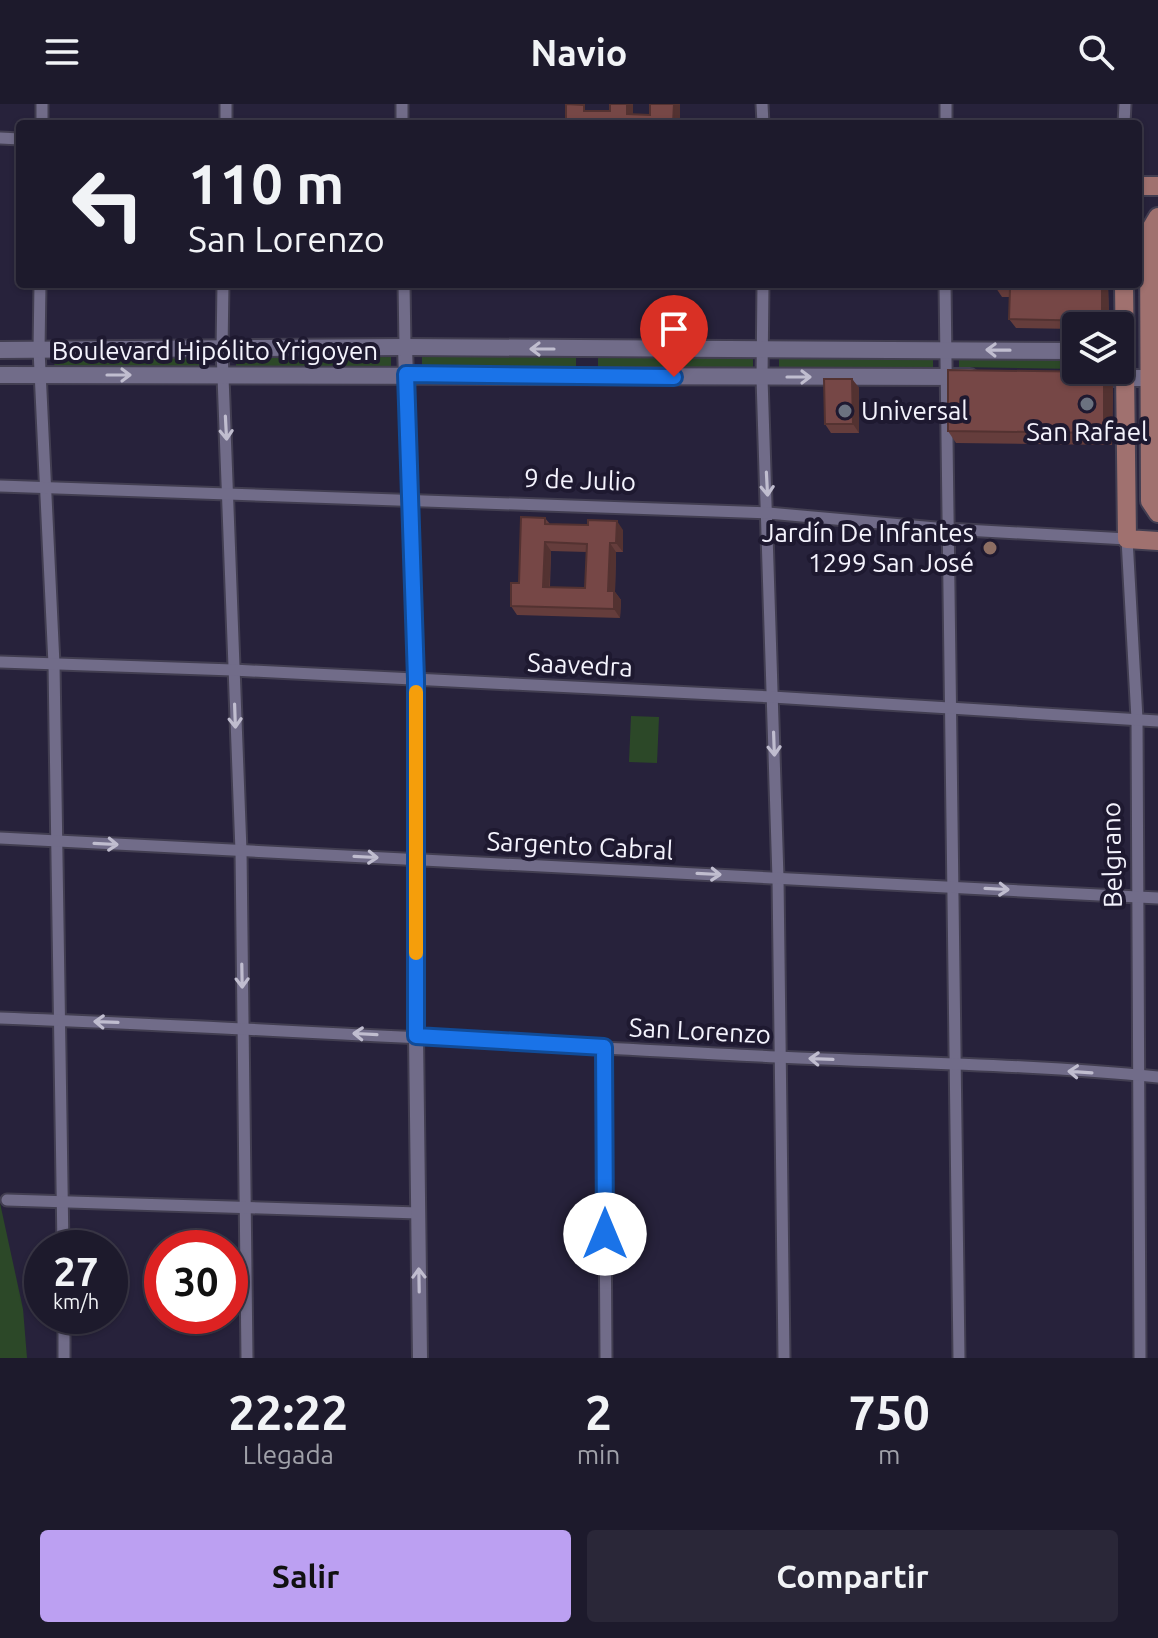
<!DOCTYPE html>
<html lang="es">
<head>
<meta charset="utf-8">
<style>
	body { margin:0; font-family:Ubuntu,sans-serif; background:#2a2738; color:#f1f3f6; height:100vh; display:flex; flex-direction:column; font-size:30px; white-space:nowrap }
	* { box-sizing:border-box; margin:0 }
	p { font-size:26px; color:#a0a1a9 }
	.icon { flex:none; width:44px; height:44px; fill:none; stroke:currentColor; stroke-width:2; stroke-linecap:round; stroke-linejoin:round }
	.map { position:relative; height:1254px; overflow:hidden }
	.details { display:flex; flex-direction:column; background:#1d1a2c; flex:1 }
	.details>* { flex:none }
	.guide { position:absolute; left:16px; top:16px; width:1126px; height:168px; border-radius:8px; box-shadow:0 2px 6px #0004,0 0 0 2px #3b3848; background:#1d1a2c; color:#f1f3f6; overflow:hidden }
	.fabs { position:absolute; left:1062px; top:208px; display:grid; gap:16px }
	.fabs a { display:grid; place-items:center; width:72px; height:72px; border-radius:8px; background:#1d1a2c; box-shadow:0 2px 6px #0004,0 0 0 2px #3b3848; font-size:40px }
	.speed { position:absolute; left:24px; top:1126px; display:flex; gap:16px; font-size:40px; font-weight:700; text-align:center }
	.speed>* { display:grid; place-content:center; width:104px; height:104px; border-radius:50%; background:#1d1a2c; box-shadow:0 2px 6px #0004,0 0 0 2px #3b3848; line-height:1 }
	.speed small { font-size:20px; font-weight:400 }
	.speed .limit { border:12px solid #d22; background:#fff; color:#111 }
	.pin { position:absolute; display:grid; place-items:center; width:68px; height:68px; color:#fff; margin:-82px -34px; border-radius:50% 50% 50% 0; rotate:-45deg; box-shadow:0 0 8px #0007 }
	.pin .icon { rotate:45deg }
	.me { position:absolute; width:88px; margin:-44px; rotate:0deg; stroke-linejoin:round; filter:drop-shadow(0 0 6px #0008) }
	.turn { display:flex; align-items:center; gap:28px; height:168px; padding:0 40px; font-size:36px }
	.turn .icon { width:104px; height:104px; stroke-width:2.5 }
	.turn b { display:block; font-size:56px; line-height:68px }
	.eta { display:flex; justify-content:space-evenly; align-items:center; height:136px; text-align:center }
	.eta b { font-size:48px; font-weight:600; line-height:56px }
	.cta { display:flex; gap:16px; margin-top:auto; padding:16px 40px }
	.cta a { flex:1; height:92px; border-radius:8px; background:#bca0f2; color:#111; font-size:32px; font-weight:600; line-height:92px; text-align:center }
	.cta a+a { background:#2a2738; color:#f1f3f6 }
	header { display:flex; justify-content:space-between; align-items:center; height:104px; padding:0 40px; background:#1d1a2c; font-size:36px; font-weight:600 }
	.map>svg:first-child { display:block }
	.green { fill:#2c4828 }
	.lines { fill:none; stroke-linecap:round; stroke-linejoin:round }
	.minor-casing { stroke:#423e51; stroke-width:15 }
	.tertiary-casing { stroke:#423e51; stroke-width:18 }
	.secondary-casing { stroke:#423e51; stroke-width:20 }
	.primary-casing { stroke:#423e51; stroke-width:22 }
	.minor { stroke:#716c89; stroke-width:11 }
	.tertiary { stroke:#716c89; stroke-width:14 }
	.secondary { stroke:#716c89; stroke-width:16 }
	.primary { stroke:#a0716f; stroke-width:18 }
	.wall { fill:#653d3c; fill-rule:evenodd }
	.shaded-wall { fill:#533231 }
	.building { fill:#764746; stroke:#533231; stroke-width:2; fill-rule:evenodd }
	.oneway { stroke:#c0bdcf }
	.route-casing { stroke:#114b97; stroke-width:20 }
	.route { stroke:#1a73e8; stroke-width:14 }
	.slow { stroke:#f59e0b; stroke-width:14 }
	.worship-dot { fill:#6b7280; stroke:#1e1930; stroke-width:3 }
	.education-dot { fill:#8d6e63; stroke:#1e1930; stroke-width:3 }
	.labels { text-anchor:middle; stroke-width:8; stroke-linejoin:round; paint-order:stroke }
	.street-label { font-size:26px; fill:#f4f3fd; stroke:#1e1930 }
	.poi-label { font-size:26px; fill:#f4f3fd; stroke:#1e1930; text-anchor:start }
</style>
</head>
<body>
<header><svg class="icon" aria-label="menu" viewBox="0 0 24 24"><path d="M4 6h16M4 12h16M4 18h16"/></svg>Navio<svg class="icon" aria-label="search" viewBox="0 0 24 24"><circle cx="10" cy="10" r="6"/><path d="M15 15l6 6"/></svg></header>
<div class="map">
<svg width="1158" height="1254" viewBox="0 0 1158 1254">
	<rect width="100%" height="100%" fill="#27223b"/>
	<g class="green">
		<path d="M 391,253 L 391,263 L 236,263 L 236,254 Z"/>
		<rect x="422" y="253" width="154" height="10"/>
		<rect x="598" y="253" width="155" height="10"/>
		<path d="M 55,254 L 209,254 L 209,264 L 54,264 Z"/>
		<path d="M 933,254 L 933,264 L 779,264 L 779,255 Z"/>
		<path d="M 959,254 L 1076,255 L 1076,265 L 959,263 Z"/>
		<path d="M 631,612 L 659,613 L 657,659 L 629,658 Z"/>
		<path d="M 0,1099 L 23,1205 L 27,1254 L 0,1254 Z"/>
	</g>
	<g class="lines">
		<g class="minor-casing">
			<g id="minor">
				<path d="M 42,0 L 42,20"/>
				<path d="M 226,0 L 226,20"/>
				<path d="M 402,0 L 402,20"/>
				<path d="M 762,0 L 763,20"/>
				<path d="M 946,0 L 946,20"/>
				<path d="M 1124,20 L 1125,0"/>
				<path d="M 0,34 L 20,35"/>
				<path d="M 40,180 L 39,246 L 54,560 L 63,1144"/>
				<path d="M 223,180 L 222,246 L 241,747 L 247,1254"/>
				<path d="M 404,180 L 405,243"/>
				<path d="M 763,180 L 762,274 L 778,774 L 784,1254"/>
				<path d="M 945,180 L 959,1254"/>
				<path d="M 0,382 L 768,409 L 947,425 L 1127,435 L 1137,615 L 1140,1254"/>
				<path d="M 0,558 L 233,566 L 772,593 L 1158,617"/>
				<path d="M 0,734 L 1158,794"/>
				<path d="M 0,914 C 260,924 519,940 778,953 C 905,959 1032,960 1158,973"/>
				<path d="M 604,943 L 606,1254"/>
				<path d="M 7,1096 L 418,1109"/>
				<path d="M 64,1212 L 64,1254"/>
			</g>
		</g>
		<g class="tertiary-casing">
			<path id="tertiary" d="M 405,243 L 416,575 L 416,932 L 420,1254"/>
		</g>
		<g class="secondary-casing">
			<g id="secondary">
				<path d="M 0,246 L 405,243 L 1076,247"/>
				<path d="M 0,271 L 970,273"/>
				<path d="M 1090,274 L 1151,274"/>
			</g>
		</g>
		<g class="primary-casing">
			<g id="primary">
				<path d="M 1138,82 L 1158,82"/>
				<path d="M 1158,113 L 1149,128 L 1150,397 L 1158,409"/>
				<path d="M 1124,180 L 1127,435 L 1158,437"/>
			</g>
		</g>
		<use href="#minor" class="minor"/>
		<use href="#tertiary" class="tertiary"/>
		<use href="#secondary" class="secondary"/>
		<use href="#primary" class="primary"/>
	</g>
	<g class="wall">
		<path d="M 633,0 L 633,10 L 650,11 L 650,0 L 680,0 L 680,20 L 568,20 L 566,17 L 588,6 L 610,7 Z"/>
		<path d="M 996,180 L 1108,180 L 1109,216 L 1105,222 L 1076,222 L 1076,225 L 1016,224 L 1009,215 L 1010,193 L 1002,193 L 996,184 Z"/>
		<path d="M 852,275 L 859,284 L 859,329 L 831,329 L 825,320 Z"/>
		<path d="M 1113,280 L 1112,341 L 956,339 L 948,327 Z"/>
		<path d="M 545,414 L 550,420 L 623,426 L 623,448 L 616,448 L 615,488 L 621,496 L 620,514 L 517,511 L 511,502 L 519,479 ZM 551,447 L 587,448 L 585,484 L 550,483 Z"/>
	</g>
	<g class="shaded-wall">
		<path d="M 627,0 L 633,0 L 633,19 L 627,10 Z"/>
		<path d="M 674,0 L 680,0 L 680,20 L 674,20 L 673,19 Z"/>
		<path d="M 1102,180 L 1108,180 L 1109,216 L 1105,222 L 1100,222 L 1096,217 Z"/>
		<path d="M 1104,268 L 1113,280 L 1112,341 L 1104,329 Z"/>
		<path d="M 852,275 L 859,284 L 859,329 L 853,320 Z"/>
		<path d="M 617,417 L 623,426 L 623,448 L 616,439 Z"/>
		<path d="M 545,438 L 551,447 L 549,492 L 543,483 Z"/>
		<path d="M 610,439 L 616,448 L 615,488 L 621,496 L 620,514 L 614,505 L 608,487 Z"/>
	</g>
	<g class="building">
		<path d="M 566,0 L 584,1 L 584,7 L 610,7 L 610,0 L 627,0 L 627,10 L 650,11 L 650,0 L 674,0 L 673,19 L 566,17 Z"/>
		<path d="M 996,180 L 1102,180 L 1102,207 L 1096,217 L 1009,215 L 1010,184 L 996,184 Z"/>
		<path d="M 948,266 L 1104,268 L 1104,329 L 948,327 Z"/>
		<path d="M 824,275 L 852,275 L 853,320 L 825,320 Z"/>
		<path d="M 521,413 L 545,414 L 545,420 L 588,421 L 588,416 L 617,417 L 616,439 L 610,439 L 608,487 L 614,487 L 614,505 L 511,502 L 511,479 L 519,479 ZM 545,438 L 587,440 L 585,484 L 543,483 Z"/>
	</g>
	<defs><path id="oneway-shaft" d="M-6 0H5M1.5-3L5.5 0L1.5 3" fill="none" stroke-width="1.6" stroke-linecap="round" stroke-linejoin="round" transform="scale(2)"/></defs>
	<g class="oneway">
		<use href="#oneway-shaft" transform="translate(542 245) rotate(-180)"/>
		<use href="#oneway-shaft" transform="translate(998 246) rotate(-179)"/>
		<use href="#oneway-shaft" transform="translate(119 271)"/>
		<use href="#oneway-shaft" transform="translate(799 273)"/>
		<use href="#oneway-shaft" transform="translate(226 324) rotate(87)"/>
		<use href="#oneway-shaft" transform="translate(767 380) rotate(87)"/>
		<use href="#oneway-shaft" transform="translate(235 612) rotate(88)"/>
		<use href="#oneway-shaft" transform="translate(774 640) rotate(88)"/>
		<use href="#oneway-shaft" transform="translate(106 740) rotate(3)"/>
		<use href="#oneway-shaft" transform="translate(366 753) rotate(3)"/>
		<use href="#oneway-shaft" transform="translate(709 770) rotate(3)"/>
		<use href="#oneway-shaft" transform="translate(997 785) rotate(3)"/>
		<use href="#oneway-shaft" transform="translate(242 872) rotate(89)"/>
		<use href="#oneway-shaft" transform="translate(106 918) rotate(-178)"/>
		<use href="#oneway-shaft" transform="translate(365 930) rotate(-177)"/>
		<use href="#oneway-shaft" transform="translate(821 955) rotate(-178)"/>
		<use href="#oneway-shaft" transform="translate(1080 968) rotate(-176)"/>
		<use href="#oneway-shaft" transform="translate(419 1176) rotate(-91)"/>
	</g>
	<g class="lines">
		<g class="route-casing">
			<path id="route" d="M 605,1130 L 604,943 L 416,932 L 416,575 L 406,270 L 674,273"/>
		</g>
		<use href="#route" class="route"/>
		<path class="slow" d="M 416,849 L 416,588"/>
	</g>
	<g class="worship-dot">
		<circle cx="1087" cy="300" r="8"/>
		<circle cx="845" cy="307" r="8"/>
	</g>
	<circle class="education-dot" cx="990" cy="444" r="8"/>
	<g class="labels">
		<g class="street-label">
			<text x="215" y="256">Boulevard Hipólito Yrigoyen</text>
			<text transform="translate(580 376) rotate(2)" y="9">9 de Julio</text>
			<text transform="translate(580 561) rotate(3)" y="9">Saavedra</text>
			<text transform="translate(580 742) rotate(3)" y="9">Sargento Cabral</text>
			<text transform="translate(1112 751) rotate(-91)" y="9">Belgrano</text>
			<text transform="translate(700 927) rotate(3)" y="9">San Lorenzo</text>
		</g>
		<g class="poi-label">
			<text x="861" y="316">Universal</text>
			<text x="1087" y="337" text-anchor="middle">San Rafael</text>
			<text x="974" y="438" text-anchor="end">Jardín De Infantes<tspan x="974" dy="30">1299 San José</tspan></text>
		</g>
	</g>
</svg>
<div class="fabs">
<a><svg class="icon" aria-label="layers" viewBox="0 0 24 24"><path d="M12 4l9 5-9 5-9-5zM3 14l9 5 9-5"/></svg></a>
</div>
<div class="speed"><div>27<small>km/h</small></div><div class="limit">30</div></div>
<div class="pin" style="left:674px;top:273px;background:#d93025"><svg class="icon" aria-label="arrive" viewBox="0 0 24 24"><path d="M6 21V4h12l-3 4 3 4H6"/></svg></div>
<svg class="me" style="left:605px;top:1130px" viewBox="-20 -20 40 40"><circle r="19" fill="#fff"/><path d="M0-13L10 11 0 6-10 11z" fill="#1a73e8"/></svg>
<div class="guide">
<div class="turn"><svg class="icon" aria-label="left" viewBox="0 0 24 24"><path d="M17 20v-9H6M10 6l-5 5 5 5"/></svg><div><b>110 m</b>San Lorenzo</div></div>
</div>
</div>
<section class="details">
<div class="eta">
<div><b>22:22</b><p>Llegada</p></div>
<div><b>2</b><p>min</p></div>
<div><b>750</b><p>m</p></div>
</div>
<div class="cta"><a>Salir</a><a>Compartir</a></div>
</section>
</body>
</html>
